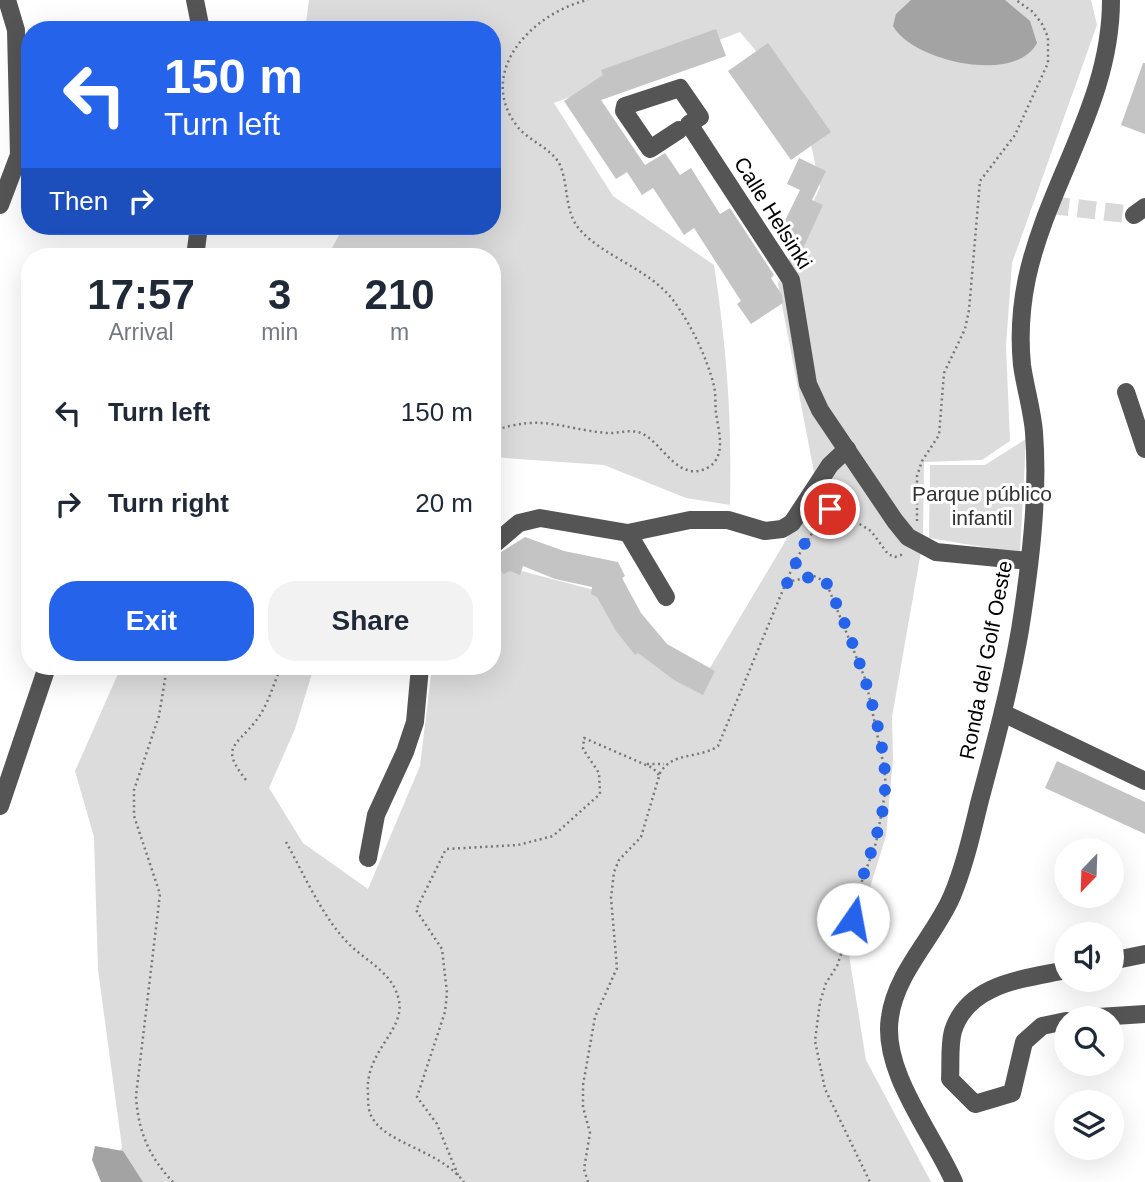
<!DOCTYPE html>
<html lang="en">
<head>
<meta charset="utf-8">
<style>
	body { margin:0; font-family:Arial,sans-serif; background:#f2f2f3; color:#1f2937; height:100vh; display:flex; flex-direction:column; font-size:26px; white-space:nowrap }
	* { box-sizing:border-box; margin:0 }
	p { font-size:23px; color:#747a83 }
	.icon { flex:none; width:38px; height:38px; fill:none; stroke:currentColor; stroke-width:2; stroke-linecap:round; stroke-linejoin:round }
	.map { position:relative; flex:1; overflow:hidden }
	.drawer { position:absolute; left:21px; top:248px; width:480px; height:427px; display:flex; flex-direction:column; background:#fff; border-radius:28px; box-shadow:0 7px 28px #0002 }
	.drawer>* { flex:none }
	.top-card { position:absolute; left:21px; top:21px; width:480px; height:214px; border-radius:28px; box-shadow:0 7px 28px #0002; background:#2563eb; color:#fff; overflow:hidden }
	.needle { width:46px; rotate:203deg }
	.tools { position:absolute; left:1054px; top:838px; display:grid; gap:14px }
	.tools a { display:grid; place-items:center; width:70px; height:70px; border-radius:50%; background:#fff; box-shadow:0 7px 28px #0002; font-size:35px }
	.pin { position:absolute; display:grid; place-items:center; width:60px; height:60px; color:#fff; margin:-30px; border:4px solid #fff; border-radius:50%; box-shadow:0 2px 7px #0007 }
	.me { position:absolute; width:77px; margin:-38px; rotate:12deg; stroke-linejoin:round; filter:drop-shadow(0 0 5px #0008) }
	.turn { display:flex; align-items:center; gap:24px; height:147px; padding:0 28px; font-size:32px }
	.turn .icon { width:91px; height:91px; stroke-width:2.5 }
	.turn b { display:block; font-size:49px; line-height:60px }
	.then { display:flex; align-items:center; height:66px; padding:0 28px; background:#0003; gap:14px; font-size:26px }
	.eta { display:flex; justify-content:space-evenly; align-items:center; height:119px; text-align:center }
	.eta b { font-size:42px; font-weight:600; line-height:49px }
	.primary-button { display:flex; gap:14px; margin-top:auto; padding:14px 28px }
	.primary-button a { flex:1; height:80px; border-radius:28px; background:#2563eb; color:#fff; font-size:28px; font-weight:600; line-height:80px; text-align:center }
	.primary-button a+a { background:#f2f2f3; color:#1f2937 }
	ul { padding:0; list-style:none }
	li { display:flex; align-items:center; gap:21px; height:91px; padding:0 28px }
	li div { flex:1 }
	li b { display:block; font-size:26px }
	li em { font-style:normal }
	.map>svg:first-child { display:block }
	.green { fill:#dcdcdc }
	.water { fill:#a3a3a3 }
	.building { fill:#c4c4c4 }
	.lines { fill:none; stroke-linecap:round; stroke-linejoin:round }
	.minor-tunnel { stroke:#d9d9d9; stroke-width:18; stroke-dasharray:18 9; stroke-linecap:butt }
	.path { stroke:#777; stroke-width:2.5; stroke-dasharray:2 3.5; stroke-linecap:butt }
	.minor { stroke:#555; stroke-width:18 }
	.route { stroke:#2563eb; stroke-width:12; stroke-dasharray:0 21.6 }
	.labels { text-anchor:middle; stroke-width:6; stroke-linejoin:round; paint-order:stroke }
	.street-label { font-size:21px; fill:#000; stroke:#fff }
	.park-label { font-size:21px; fill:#333; stroke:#fff }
</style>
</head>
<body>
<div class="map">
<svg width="1145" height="1182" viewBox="0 0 1145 1182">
	<rect width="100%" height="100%" fill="#fff"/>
	<g class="green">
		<path d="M 309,0 L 1091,0 L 1097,25 L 1012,263 L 1006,346 L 1010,441 L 982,460 L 924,462 L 923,540 L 892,717 L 893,759 L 886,836 L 849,955 L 866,1060 L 931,1182 L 103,1182 L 122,1147 L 98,970 L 94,837 L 75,771 L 121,667 L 314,667 L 295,729 L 269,788 L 303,843 L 368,889 L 420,766 L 432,667 L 492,667 L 492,578 L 506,567 L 598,591 L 698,688 L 817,488 L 778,284 L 820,187 L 803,107 L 740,32 L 554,103 L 613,196 L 714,265 C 727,350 732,419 730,505 L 686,498 L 604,465 L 492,457 L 492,257 L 327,257 L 344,226 L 492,226 L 492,30 L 305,30 Z"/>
		<path d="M 1026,439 L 1020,553 L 929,538 L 930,465 L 985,465 Z"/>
	</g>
	<g class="water">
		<path d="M 911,0 L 1005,0 L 1030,21 L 1037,43 C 1015,85 912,61 893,26 L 896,14 Z"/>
		<path d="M 95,1146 L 123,1151 L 143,1182 L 101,1182 L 92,1160 Z"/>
	</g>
	<g class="building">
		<path d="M 716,29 L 726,56 L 601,100 L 645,165 L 665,153 L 680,175 L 691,168 L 720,214 L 730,208 L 774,275 L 771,278 L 782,295 L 783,303 L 751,324 L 737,304 L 741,301 L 694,228 L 684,235 L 653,188 L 642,195 L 627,172 L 616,179 L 564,101 L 603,75 L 601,70 Z"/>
		<path d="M 768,43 L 831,132 L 791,160 L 728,71 Z"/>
		<path d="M 1143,63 L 1145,63 L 1145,134 L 1121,125 Z"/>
		<path d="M 799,158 L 826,171 L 812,200 L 823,205 L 801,253 L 781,243 L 777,237 L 800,190 L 787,184 Z"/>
		<path d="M 525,537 L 564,551 L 618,562 L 625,576 L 622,578 L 641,613 L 667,644 L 715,671 L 703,695 L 674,680 L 638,653 L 635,655 L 616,631 L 597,597 L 591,594 L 592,587 L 555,579 L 523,566 L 520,575 L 510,571 L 503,574 L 493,557 Z"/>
		<path d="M 1057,761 L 1145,802 L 1145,834 L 1045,788 Z"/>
	</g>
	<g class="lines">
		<path class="minor-tunnel" d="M 1051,205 L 1134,215"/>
		<g class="path">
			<path d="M 492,431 C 545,414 557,428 606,433 C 618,434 631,428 643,434 C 664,445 679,484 709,467 C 727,455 718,429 716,413 C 715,404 716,395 714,386 C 707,358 691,324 673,300 C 649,269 606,258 580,230 C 564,212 569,186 560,165 C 552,148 528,141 517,126 C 475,71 534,12 588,0"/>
			<path d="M 917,521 L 917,476 L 922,461 L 939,435 L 944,373 L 965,329 L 969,310 L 980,181 L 1015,135 L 1048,63 L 1048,37 L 1042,24 L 1033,12 L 1016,0"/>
			<path d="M 787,582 L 814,576 L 826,582 L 866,681 L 884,767 L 886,788 L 876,843 L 860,886 L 853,919 L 837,966 L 826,983 L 820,1002 L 815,1041 L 825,1089 L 870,1182"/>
			<path d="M 167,667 L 159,716 L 134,790 L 134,816 L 160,894 L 136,1096 C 138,1131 149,1157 173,1182"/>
			<path d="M 647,764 L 664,764"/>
			<path d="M 246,780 C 220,747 235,747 255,722 C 268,706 273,685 281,667"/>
			<path d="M 286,842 C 305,876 323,919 351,946 C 369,963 394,974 399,1001 C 405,1031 364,1052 368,1094 C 368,1102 368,1112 373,1119 C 388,1144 439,1150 464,1182"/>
			<path d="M 458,1175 L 437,1124 L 417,1097 L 445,1012 L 447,993 L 442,949 L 416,910 L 446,849 L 518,845 L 553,836 L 600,794 L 599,773 L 583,749 L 584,738 L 653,768 L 659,775"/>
			<path d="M 588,1182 L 584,1169 L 590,1133 L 583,1107 L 583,1085 L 595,1017 L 617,968 L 611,898 L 614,872 L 619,860 L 641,837 L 660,773 C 673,751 700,759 718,746 L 795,561 L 825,512 L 837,510 L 871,531 L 888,554 L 895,557 L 904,554"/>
		</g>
		<g class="minor">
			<path d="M 195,0 L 201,30"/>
			<path d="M 679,130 L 650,149 L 624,111 L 625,106 L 680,88 L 700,117 L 689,124 L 791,280 L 808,384 L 820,410 L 895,521 L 908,537 L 936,552 L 1029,561"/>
			<path d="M 0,205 L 19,155 L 16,30 L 7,0"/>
			<path d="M 1134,215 L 1145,207"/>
			<path d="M 195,257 L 199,226"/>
			<path d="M 1126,392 L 1145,449"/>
			<path d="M 628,533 L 666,597"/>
			<path d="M 492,546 L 519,523 L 540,518 L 628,533 L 690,520 L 728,520 L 765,531 L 782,529 L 792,523 L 830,465 L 847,449"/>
			<path d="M 1003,713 L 1145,781"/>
			<path d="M 0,806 L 47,667"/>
			<path d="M 368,858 L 376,815 L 405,752 L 415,722 L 420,667"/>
			<path d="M 1111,961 L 1145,954"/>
			<path d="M 1066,970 C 1024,979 968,983 953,1031 C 949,1045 951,1064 950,1079 L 975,1104 L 1012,1093 L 1024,1042 L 1042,1026 L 1066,1021"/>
			<path d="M 1083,1018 L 1145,1014"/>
			<path d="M 954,1182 C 933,1134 881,1071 890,1017 C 896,972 935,936 952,896 C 965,865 972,832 980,800 C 995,744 1010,688 1020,630 C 1030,566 1039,497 1034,432 C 1032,409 1025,387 1022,365 C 1019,335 1021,307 1027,278 C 1048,181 1111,103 1111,0"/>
		</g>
	</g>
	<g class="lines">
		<path class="route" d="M 830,509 L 808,536 L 787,583 L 814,576 L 826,582 C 851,631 888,734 885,788 C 884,824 869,854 860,887 C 857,898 856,909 853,919"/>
	</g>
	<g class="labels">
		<g class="street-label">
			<text transform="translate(773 213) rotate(58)" y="7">Calle Helsinki</text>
			<text transform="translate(986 660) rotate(-79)" y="7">Ronda del Golf Oeste</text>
		</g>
		<g class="park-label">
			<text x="982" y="501">Parque público<tspan x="982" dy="24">infantil</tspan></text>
		</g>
	</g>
</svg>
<div class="tools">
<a><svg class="needle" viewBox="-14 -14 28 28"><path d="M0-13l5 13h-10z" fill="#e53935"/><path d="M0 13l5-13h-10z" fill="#747a83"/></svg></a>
<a><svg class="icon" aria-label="sound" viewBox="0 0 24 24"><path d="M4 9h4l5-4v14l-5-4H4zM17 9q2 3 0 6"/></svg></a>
<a><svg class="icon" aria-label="search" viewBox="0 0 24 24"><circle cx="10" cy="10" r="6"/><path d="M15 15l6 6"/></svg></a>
<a><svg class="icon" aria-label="layers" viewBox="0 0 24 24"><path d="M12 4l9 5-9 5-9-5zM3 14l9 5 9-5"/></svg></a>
</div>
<div class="pin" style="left:830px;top:509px;background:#d93025"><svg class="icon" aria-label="arrive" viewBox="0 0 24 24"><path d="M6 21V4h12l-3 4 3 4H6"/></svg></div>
<svg class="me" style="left:853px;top:919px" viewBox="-20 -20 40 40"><circle r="19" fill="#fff"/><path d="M0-13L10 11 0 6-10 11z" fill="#2563eb"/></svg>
<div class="top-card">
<div class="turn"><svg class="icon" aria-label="left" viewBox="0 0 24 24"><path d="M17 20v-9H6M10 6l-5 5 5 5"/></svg><div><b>150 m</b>Turn left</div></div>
<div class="then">Then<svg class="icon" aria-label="right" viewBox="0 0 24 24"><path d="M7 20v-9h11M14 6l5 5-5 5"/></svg></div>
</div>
<section class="drawer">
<div class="eta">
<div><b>17:57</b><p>Arrival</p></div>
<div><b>3</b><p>min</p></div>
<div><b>210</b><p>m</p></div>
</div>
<ul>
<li><svg class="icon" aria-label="left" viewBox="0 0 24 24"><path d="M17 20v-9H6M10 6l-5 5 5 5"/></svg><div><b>Turn left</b></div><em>150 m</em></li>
<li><svg class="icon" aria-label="right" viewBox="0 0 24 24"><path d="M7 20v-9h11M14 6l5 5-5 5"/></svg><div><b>Turn right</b></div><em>20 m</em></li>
</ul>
<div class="primary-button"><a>Exit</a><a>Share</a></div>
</section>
</div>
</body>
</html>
